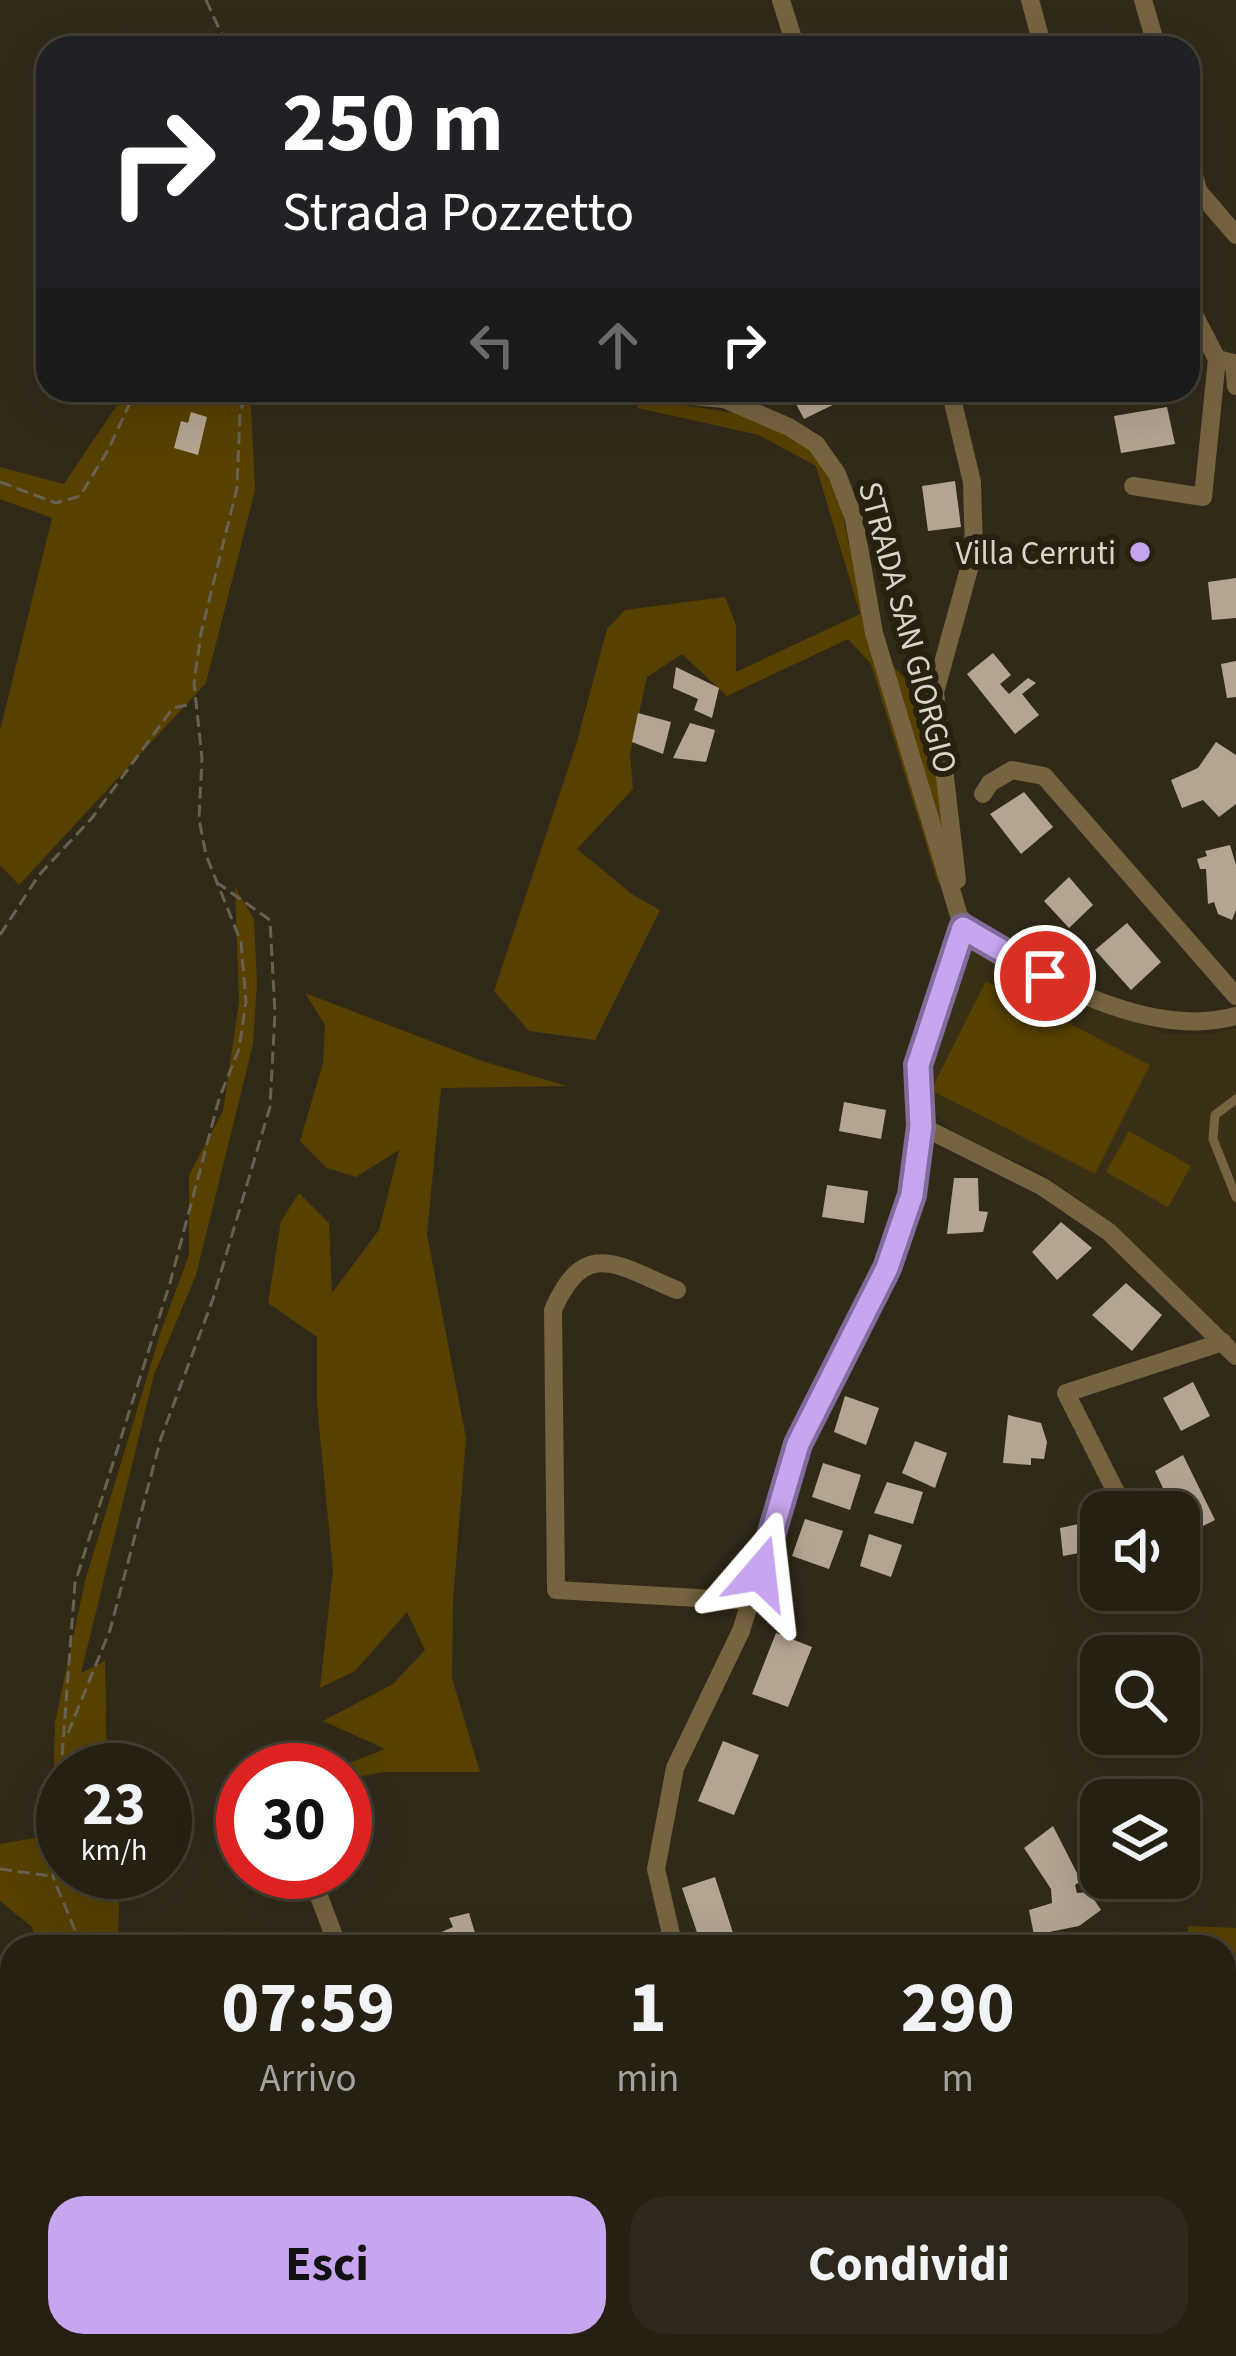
<!DOCTYPE html>
<html lang="it">
<head>
<meta charset="utf-8">
<style>
	body { margin:0; font-family:"Source Sans 3",sans-serif; background:#2e281c; color:#f1f3f6; height:100vh; display:flex; flex-direction:column; font-size:45px; white-space:nowrap }
	* { box-sizing:border-box; margin:0 }
	p { font-size:39px; color:#a4a3a0 }
	.icon { flex:none; width:66px; height:66px; fill:none; stroke:currentColor; stroke-width:2; stroke-linecap:round; stroke-linejoin:round }
	.map { position:relative; flex:1; overflow:hidden }
	.details { position:absolute; left:0px; top:1935px; width:1236px; height:423px; display:flex; flex-direction:column; background:#262013; border-radius:36px 36px 0 0; box-shadow:0 12px 48px #0002,0 0 0 3px #423e33 }
	.details>* { flex:none }
	.banner { position:absolute; left:36px; top:36px; width:1164px; height:366px; border-radius:36px; box-shadow:0 12px 48px #0002,0 0 0 3px #423e33; background:#202124; color:#fff; overflow:hidden }
	.tools { position:absolute; left:1080px; top:1491px; display:grid; gap:24px }
	.tools a { display:grid; place-items:center; width:120px; height:120px; border-radius:24px; background:#262013; box-shadow:0 12px 48px #0002,0 0 0 3px #423e33; font-size:60px }
	.speed { position:absolute; left:36px; top:1743px; display:flex; gap:24px; font-size:60px; font-weight:700; text-align:center }
	.speed>* { display:grid; place-content:center; width:156px; height:156px; border-radius:50%; background:#262013; box-shadow:0 12px 48px #0002,0 0 0 3px #423e33; line-height:1 }
	.speed small { font-size:30px; font-weight:400 }
	.speed .limit { border:18px solid #d22; background:#fff; color:#111 }
	.pin { position:absolute; display:grid; place-items:center; width:102px; height:102px; color:#fff; margin:-51px; border:6px solid #fff; border-radius:50%; box-shadow:0 3px 12px #0007 }
	.me { position:absolute; width:132px; margin:-66px; rotate:17deg; stroke-linejoin:round; filter:drop-shadow(0 0 9px #0008) }
	.turn { display:flex; align-items:center; gap:42px; height:252px; padding:0 48px; font-size:54px }
	.turn .icon { width:156px; height:156px; stroke-width:2.5 }
	.turn b { display:block; font-size:84px; line-height:102px }
	.lanes { display:flex; align-items:center; height:114px; padding:0 48px; background:#0003; justify-content:center; gap:60px; direction:ltr }
	.lanes .off { opacity:.35 }
	.eta { display:flex; justify-content:space-evenly; align-items:center; height:204px; text-align:center }
	.eta b { font-size:72px; font-weight:700; line-height:84px }
	.cta { display:flex; gap:24px; margin-top:auto; padding:24px 48px }
	.cta a { flex:1; height:138px; border-radius:36px; background:#c8a6ef; color:#111; font-size:48px; font-weight:700; line-height:138px; text-align:center }
	.cta a+a { background:#2e281c; color:#f1f3f6 }
	.map>svg:first-child { display:block }
	.built { fill:#3a3017 }
	.green { fill:#564100 }
	.building { fill:#b4a492 }
	.lines { fill:none; stroke-linecap:round; stroke-linejoin:round }
	.path { stroke:#686152; stroke-width:3; stroke-dasharray:12 6; stroke-linecap:butt }
	.service { stroke:#766340; stroke-width:9 }
	.minor { stroke:#766340; stroke-width:18 }
	.route-casing { stroke:#826c9b; stroke-width:30 }
	.route { stroke:#c8a6ef; stroke-width:21 }
	.poi-dot { fill:#c8a6ef; stroke:#28210f; stroke-width:4.5 }
	.labels { text-anchor:middle; stroke-width:12; stroke-linejoin:round; paint-order:stroke }
	.poi-label { font-size:33px; fill:#d8d4c9; stroke:#28210f; text-anchor:end }
	.street-label { font-size:33px; fill:#d8d4c9; stroke:#28210f }
</style>
</head>
<body>
<div class="map">
<svg width="1236" height="2356" viewBox="0 0 1236 2356">
	<rect width="100%" height="100%" fill="#322a19"/>
	<path class="built" d="M 974,942 L 1076,995 L 1166,1034 L 1211,1034 L 1236,1028 L 1236,1343 L 1086,1204 L 1038,1170 L 982,1148 L 948,1127 L 934,1112 L 930,1083 L 934,1058 Z"/>
	<g class="green">
		<path d="M 127,390 L 261,390 L 251,406 L 255,490 L 206,683 L 19,885 L 0,865 L 0,731 L 52,518 L 0,499 L 0,467 L 64,484 Z"/>
		<path d="M 638,398 L 748,415 L 809,446 L 838,494 L 871,645 L 928,701 L 942,827 L 939,886 L 871,664 L 848,639 L 727,696 L 682,654 L 647,677 L 630,754 L 633,789 L 577,849 L 633,895 L 660,910 L 595,1040 L 529,1031 L 494,991 L 576,745 L 607,629 L 625,610 L 725,597 L 736,625 L 736,672 L 860,614 L 816,466 L 759,435 L 638,408 Z"/>
		<path d="M 235,887 L 254,919 L 257,983 L 253,1044 L 196,1275 L 154,1375 L 81,1673 L 105,1661 L 107,1770 L 63,1770 L 63,1872 L 120,1872 L 118,1947 L 41,1947 L 31,1926 L 0,1901 L 0,1844 L 52,1835 L 55,1722 L 85,1581 L 161,1331 L 189,1255 L 189,1175 L 223,1111 L 239,1002 Z"/>
		<path d="M 986,981 L 1150,1065 L 1095,1174 L 931,1090 Z"/>
		<path d="M 305,993 L 485,1062 L 567,1086 L 441,1088 L 427,1234 L 466,1438 L 453,1600 L 452,1678 L 480,1772 L 382,1772 L 345,1780 L 345,1770 L 332,1770 L 385,1749 L 323,1721 L 393,1684 L 425,1650 L 407,1612 L 355,1671 L 320,1688 L 333,1570 L 317,1404 L 317,1337 L 268,1303 L 281,1221 L 299,1193 L 329,1223 L 332,1293 L 379,1230 L 399,1150 L 356,1177 L 327,1168 L 300,1141 L 323,1063 L 325,1025 Z"/>
		<path d="M 1129,1131 L 1191,1166 L 1168,1207 L 1106,1172 Z"/>
		<path d="M 1188,1926 L 1236,1928 L 1236,2356 L 859,2356 L 856,2346 L 1224,2346 L 1224,1947 L 1186,1947 Z"/>
	</g>
	<g class="building">
		<path d="M 781,390 L 846,390 L 849,397 L 804,419 L 793,398 Z"/>
		<path d="M 1167,407 L 1175,444 L 1121,453 L 1114,416 Z"/>
		<path d="M 191,412 L 207,417 L 198,455 L 174,448 L 181,421 L 188,423 Z"/>
		<path d="M 955,481 L 961,527 L 928,531 L 922,486 Z"/>
		<path d="M 1236,578 L 1236,618 L 1212,620 L 1208,582 Z"/>
		<path d="M 993,653 L 1011,675 L 1000,684 L 1009,694 L 1028,678 L 1036,683 L 1022,694 L 1039,715 L 1015,734 L 967,674 Z"/>
		<path d="M 1236,661 L 1236,697 L 1227,698 L 1221,664 Z"/>
		<path d="M 676,667 L 719,688 L 712,718 L 694,710 L 698,699 L 673,688 Z"/>
		<path d="M 638,713 L 671,722 L 663,754 L 632,742 Z"/>
		<path d="M 690,723 L 715,730 L 706,762 L 673,758 Z"/>
		<path d="M 1216,742 L 1236,755 L 1236,804 L 1219,817 L 1203,800 L 1182,808 L 1171,780 L 1198,768 Z"/>
		<path d="M 1024,792 L 1053,827 L 1021,854 L 990,814 Z"/>
		<path d="M 1230,845 L 1236,865 L 1236,910 L 1232,920 L 1218,914 L 1214,902 L 1208,904 L 1206,869 L 1200,869 L 1197,859 L 1207,856 L 1205,851 Z"/>
		<path d="M 1069,877 L 1093,905 L 1069,928 L 1044,901 Z"/>
		<path d="M 1127,923 L 1161,962 L 1131,990 L 1095,950 Z"/>
		<path d="M 844,1102 L 886,1110 L 881,1139 L 839,1131 Z"/>
		<path d="M 954,1178 L 978,1178 L 979,1211 L 988,1212 L 983,1232 L 947,1234 Z"/>
		<path d="M 827,1185 L 868,1191 L 864,1223 L 822,1217 Z"/>
		<path d="M 1061,1222 L 1092,1248 L 1057,1280 L 1032,1252 Z"/>
		<path d="M 1126,1283 L 1162,1315 L 1132,1351 L 1092,1315 Z"/>
		<path d="M 1193,1382 L 1210,1416 L 1181,1431 L 1163,1398 Z"/>
		<path d="M 845,1396 L 879,1408 L 866,1445 L 834,1432 Z"/>
		<path d="M 1008,1415 L 1041,1423 L 1047,1442 L 1044,1459 L 1031,1458 L 1031,1465 L 1003,1463 Z"/>
		<path d="M 915,1441 L 947,1453 L 935,1488 L 902,1473 Z"/>
		<path d="M 1183,1455 L 1215,1520 L 1185,1535 L 1179,1512 L 1174,1512 L 1155,1471 Z"/>
		<path d="M 823,1463 L 861,1475 L 850,1510 L 812,1497 Z"/>
		<path d="M 887,1482 L 923,1492 L 913,1524 L 874,1513 Z"/>
		<path d="M 805,1519 L 843,1531 L 829,1569 L 792,1556 Z"/>
		<path d="M 1088,1522 L 1091,1550 L 1080,1559 L 1079,1553 L 1063,1556 L 1060,1528 Z"/>
		<path d="M 869,1534 L 902,1545 L 891,1577 L 860,1566 Z"/>
		<path d="M 776,1633 L 812,1647 L 788,1707 L 752,1694 Z"/>
		<path d="M 723,1741 L 759,1755 L 734,1815 L 698,1801 Z"/>
		<path d="M 1053,1826 L 1081,1881 L 1075,1885 L 1077,1893 L 1089,1892 L 1101,1910 L 1079,1926 L 1034,1935 L 1029,1910 L 1052,1903 L 1051,1889 L 1024,1848 Z"/>
		<path d="M 715,1877 L 734,1936 L 702,1947 L 682,1888 Z"/>
		<path d="M 469,1913 L 475,1933 L 463,1942 L 464,1947 L 431,1947 L 428,1938 L 453,1927 L 449,1918 Z"/>
		<path d="M 0,1970 L 12,1985 L 12,2029 L 2,2036 Z"/>
		<path d="M 5,2222 L 12,2224 L 12,2257 L 0,2254 Z"/>
		<path d="M 265,2346 L 313,2346 L 319,2356 L 271,2356 Z"/>
		<path d="M 530,2346 L 589,2346 L 574,2356 L 535,2356 Z"/>
		<path d="M 795,2346 L 826,2346 L 828,2356 L 796,2356 Z"/>
	</g>
	<g class="lines">
		<g class="path">
			<path d="M 206,0 L 228,48"/>
			<path d="M 0,482 L 56,503 L 80,496 L 108,450 L 136,390"/>
			<path d="M 0,935 L 39,875 L 92,818 L 173,708 L 192,704"/>
			<path d="M 68,1733 L 110,1630 L 161,1438 L 213,1299 L 270,1107 L 275,1013 L 270,920 L 219,884"/>
			<path d="M 0,1869 L 51,1876"/>
			<path d="M 82,1947 L 53,1877 L 75,1583 L 170,1283 L 219,1099 L 239,1049 L 246,1002 L 241,942 L 206,855 L 199,819 L 202,758 L 194,683 L 201,633 L 237,488 L 240,412 L 248,390"/>
			<path d="M 249,2346 L 253,2356"/>
			<path d="M 1133,2346 L 1140,2356"/>
		</g>
		<path class="service" d="M 1236,1099 L 1215,1115 L 1213,1139 L 1236,1197"/>
		<g class="minor">
			<path d="M 781,0 L 796,48"/>
			<path d="M 1030,0 L 1043,48"/>
			<path d="M 1143,0 L 1157,48"/>
			<path d="M 1188,154 L 1198,190"/>
			<path d="M 1188,179 L 1236,235"/>
			<path d="M 1188,303 L 1217,359 L 1234,363 L 1236,386"/>
			<path d="M 628,390 L 724,399 L 789,427 L 816,444 L 837,474 L 854,519 L 874,633 L 963,929 L 918,1065 L 921,1126 L 912,1195 L 887,1267 L 798,1444 L 741,1631 L 675,1768 L 656,1869 L 674,1947"/>
			<path d="M 950,390 L 972,482 L 974,551 L 935,692 L 957,880"/>
			<path d="M 1133,486 L 1203,497 L 1217,359"/>
			<path d="M 983,794 L 990,783 L 1012,770 L 1044,776 L 1236,996"/>
			<path d="M 962,919 L 963,929 C 1036,975 1148,1041 1236,1016"/>
			<path d="M 921,1126 L 1043,1187 L 1109,1232 L 1236,1356"/>
			<path d="M 677,1290 C 618,1266 585,1236 553,1310 L 556,1590 L 751,1601"/>
			<path d="M 1126,1512 L 1066,1393 L 1223,1342"/>
			<path d="M 310,1872 L 338,1947"/>
			<path d="M 343,2346 L 349,2356"/>
			<path d="M 512,2346 L 516,2356"/>
			<path d="M 641,2346 L 643,2356"/>
			<path d="M 756,2356 L 759,2346"/>
		</g>
	</g>
	<g class="lines">
		<g class="route-casing">
			<path id="route" d="M 760,1573 L 798,1444 L 887,1268 L 912,1195 L 921,1126 L 918,1065 L 963,928 L 1045,976"/>
		</g>
		<use href="#route" class="route"/>
	</g>
	<circle class="poi-dot" cx="1140" cy="552" r="12"/>
	<g class="labels">
		<g class="poi-label">
			<text x="1116" y="564">Villa Cerruti</text>
		</g>
		<g class="street-label">
			<text transform="translate(909 627) rotate(75)" y="12">STRADA SAN GIORGIO</text>
		</g>
	</g>
</svg>
<div class="tools">
<a><svg class="icon" aria-label="sound" viewBox="0 0 24 24"><path d="M4 9h4l5-4v14l-5-4H4zM17 9q2 3 0 6"/></svg></a>
<a><svg class="icon" aria-label="search" viewBox="0 0 24 24"><circle cx="10" cy="10" r="6"/><path d="M15 15l6 6"/></svg></a>
<a><svg class="icon" aria-label="layers" viewBox="0 0 24 24"><path d="M12 4l9 5-9 5-9-5zM3 14l9 5 9-5"/></svg></a>
</div>
<div class="speed"><div>23<small>km/h</small></div><div class="limit">30</div></div>
<div class="pin" style="left:1045px;top:976px;background:#d93025"><svg class="icon" aria-label="arrive" viewBox="0 0 24 24"><path d="M6 21V4h12l-3 4 3 4H6"/></svg></div>
<svg class="me" style="left:760px;top:1573px" viewBox="-20 -20 40 40"><path d="M0-17L14 15 0 8-14 15z" fill="#c8a6ef" stroke="#fff" stroke-width="4"/></svg>
<div class="banner">
<div class="turn"><svg class="icon" aria-label="right" viewBox="0 0 24 24"><path d="M7 20v-9h11M14 6l5 5-5 5"/></svg><div><b>250 m</b>Strada Pozzetto</div></div>
<div class="lanes"><svg class="icon off" aria-label="left" viewBox="0 0 24 24"><path d="M17 20v-9H6M10 6l-5 5 5 5"/></svg><svg class="icon off" aria-label="ahead" viewBox="0 0 24 24"><path d="M12 20V5M6 11l6-6 6 6"/></svg><svg class="icon" aria-label="right" viewBox="0 0 24 24"><path d="M7 20v-9h11M14 6l5 5-5 5"/></svg></div>
</div>
<section class="details">
<div class="eta">
<div><b>07:59</b><p>Arrivo</p></div>
<div><b>1</b><p>min</p></div>
<div><b>290</b><p>m</p></div>
</div>
<div class="cta"><a>Esci</a><a>Condividi</a></div>
</section>
</div>
</body>
</html>
